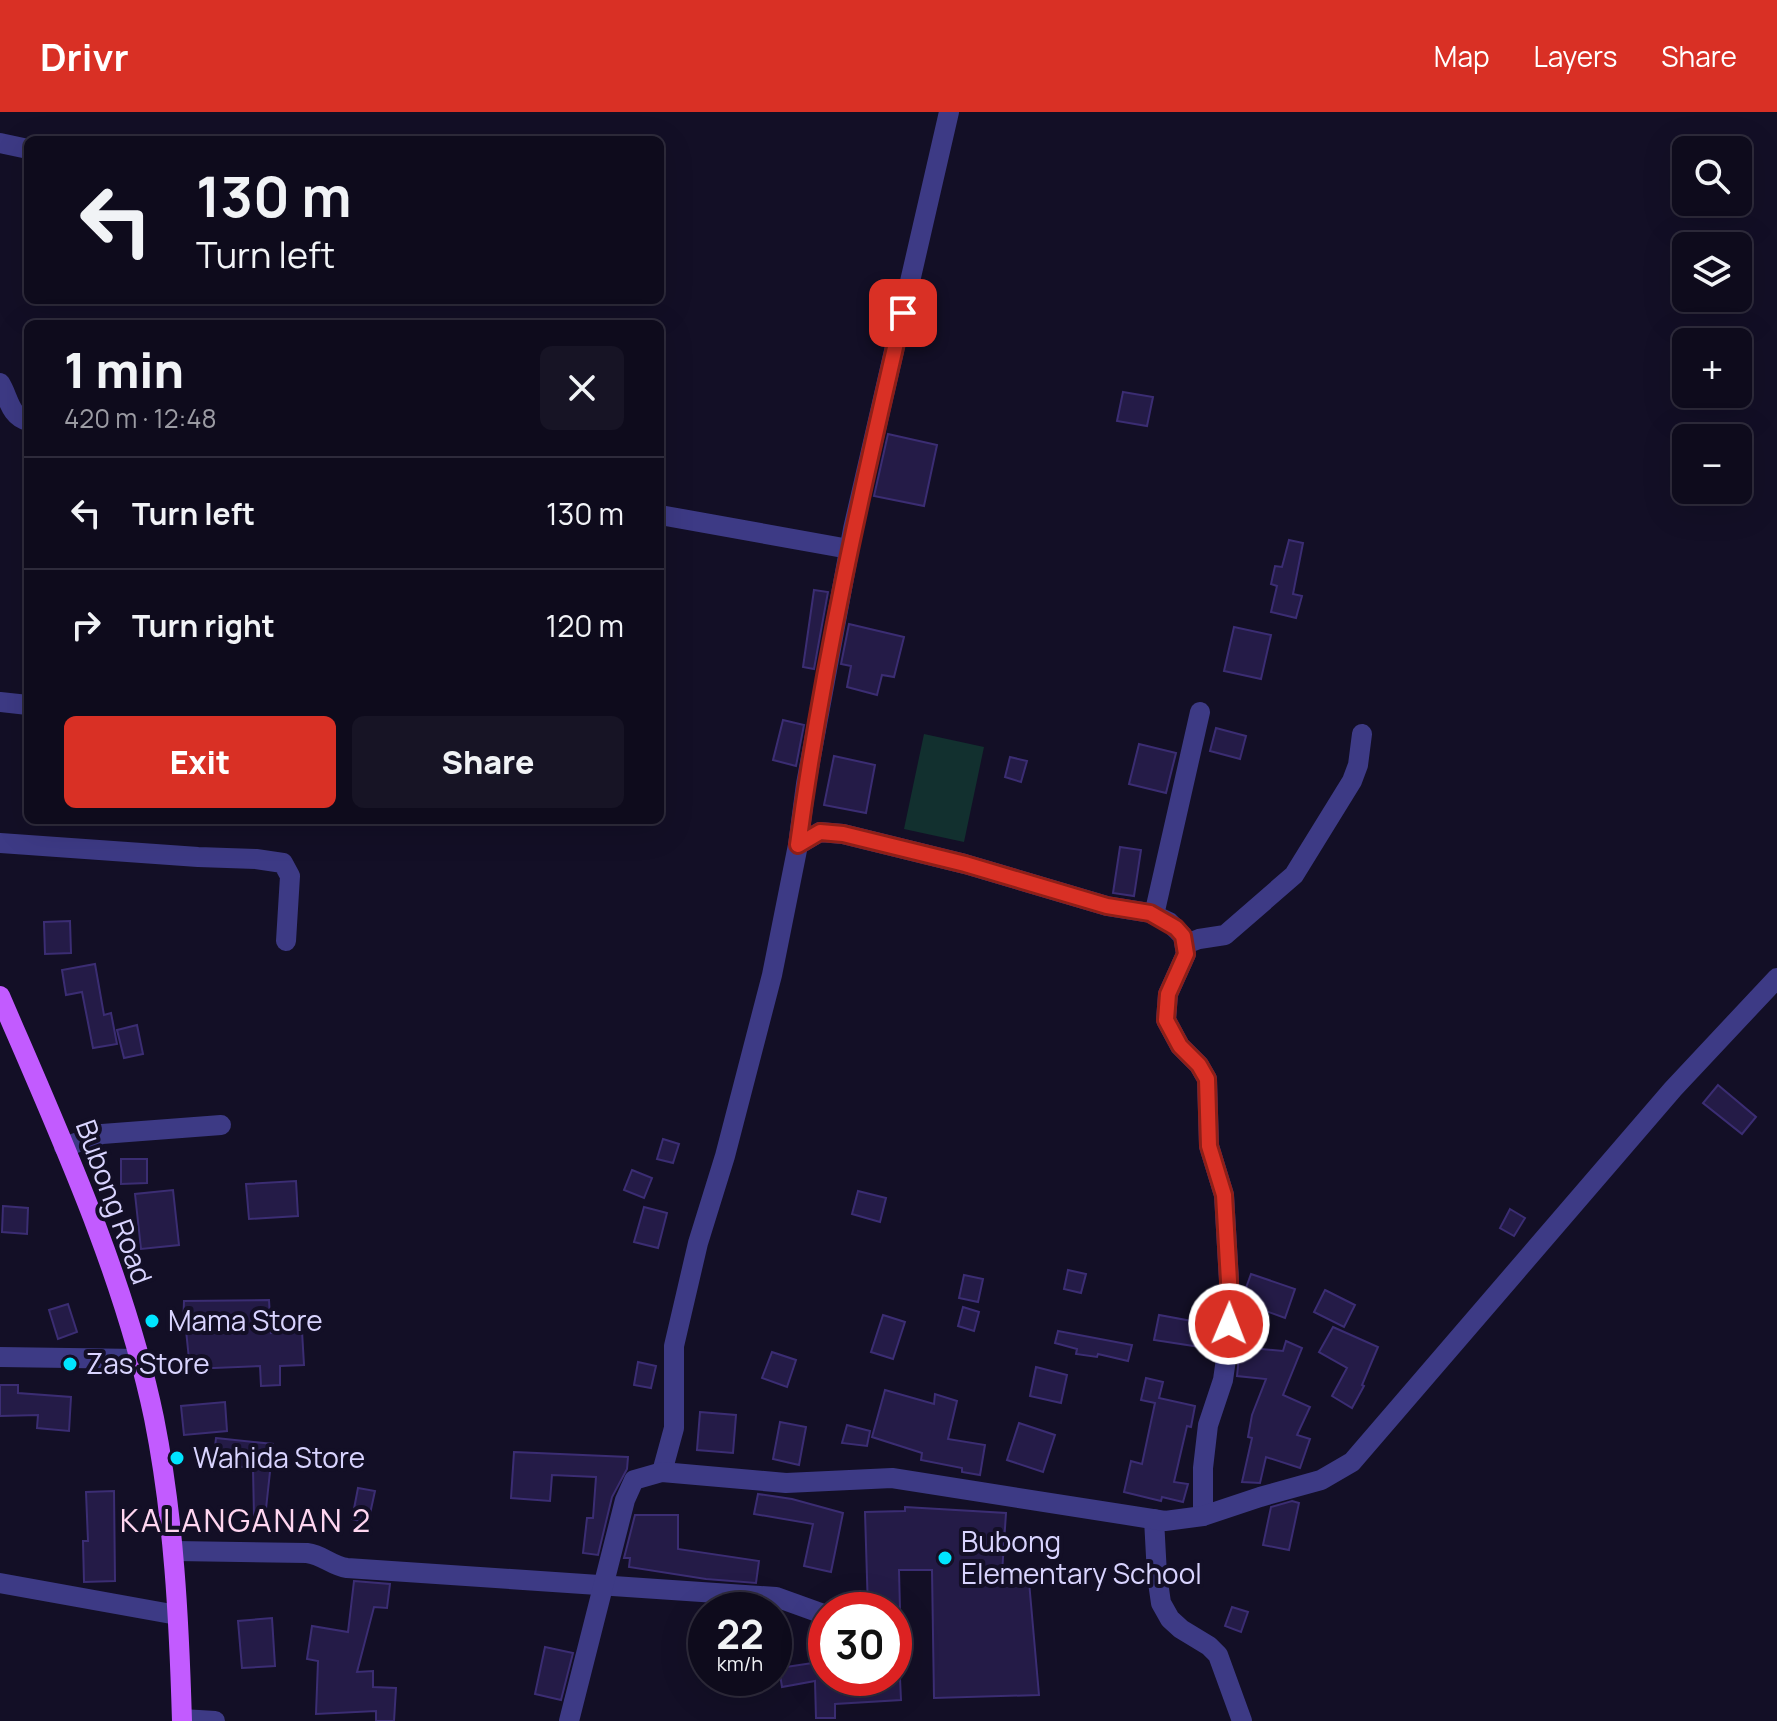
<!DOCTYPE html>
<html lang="en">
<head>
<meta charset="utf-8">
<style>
	body { margin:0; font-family:Manrope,sans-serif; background:#171425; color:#f1f3f6; height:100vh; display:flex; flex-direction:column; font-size:30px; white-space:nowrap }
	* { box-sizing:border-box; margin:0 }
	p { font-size:26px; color:#9b9ba3 }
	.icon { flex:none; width:44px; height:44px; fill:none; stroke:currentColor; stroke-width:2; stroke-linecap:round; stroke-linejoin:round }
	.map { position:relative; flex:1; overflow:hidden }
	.sheet { position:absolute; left:24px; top:208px; width:640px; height:504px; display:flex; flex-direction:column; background:#0e0b1c; border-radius:12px; box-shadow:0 8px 32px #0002,0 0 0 2px #2e2b3b }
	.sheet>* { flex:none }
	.hud { position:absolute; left:24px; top:24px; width:640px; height:168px; border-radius:12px; box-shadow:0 8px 32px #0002,0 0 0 2px #2e2b3b; background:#0e0b1c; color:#f1f3f6; overflow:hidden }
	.buttons { position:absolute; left:1672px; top:24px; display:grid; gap:16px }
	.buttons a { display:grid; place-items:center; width:80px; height:80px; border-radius:12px; background:#0e0b1c; box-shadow:0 8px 32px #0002,0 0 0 2px #2e2b3b; font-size:40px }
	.speed { position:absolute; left:688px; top:1480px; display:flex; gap:16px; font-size:40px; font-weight:700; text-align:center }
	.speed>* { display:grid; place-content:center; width:104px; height:104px; border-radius:50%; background:#0e0b1c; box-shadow:0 8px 32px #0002,0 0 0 2px #2e2b3b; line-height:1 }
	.speed small { font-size:20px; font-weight:400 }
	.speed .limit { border:12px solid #d22; background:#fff; color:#111 }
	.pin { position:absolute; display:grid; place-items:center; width:68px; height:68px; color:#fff; margin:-34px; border-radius:16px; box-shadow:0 4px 12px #0006 }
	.me { position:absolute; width:88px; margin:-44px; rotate:1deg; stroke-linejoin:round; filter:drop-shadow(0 0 6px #0008) }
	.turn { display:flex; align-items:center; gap:28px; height:168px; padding:0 40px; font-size:36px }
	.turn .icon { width:104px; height:104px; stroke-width:2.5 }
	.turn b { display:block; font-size:56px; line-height:68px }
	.round { display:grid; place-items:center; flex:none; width:84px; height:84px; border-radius:12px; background:#171425 }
	.head { display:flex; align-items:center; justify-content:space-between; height:136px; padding:0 40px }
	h1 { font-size:48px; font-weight:800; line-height:60px }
	.action { display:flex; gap:16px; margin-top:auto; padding:16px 40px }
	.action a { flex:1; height:92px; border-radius:12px; background:#d93025; color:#fff; font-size:32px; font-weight:800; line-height:92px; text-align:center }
	.action a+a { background:#171425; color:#f1f3f6 }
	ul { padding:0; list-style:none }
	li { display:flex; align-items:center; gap:24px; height:112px; padding:0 40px; border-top:2px solid #2e2b3b }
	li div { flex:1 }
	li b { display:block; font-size:30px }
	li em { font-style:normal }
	header { display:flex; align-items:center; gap:48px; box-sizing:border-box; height:112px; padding:0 40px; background:#d93025; color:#fff }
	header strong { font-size:38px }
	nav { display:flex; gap:44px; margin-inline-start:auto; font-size:28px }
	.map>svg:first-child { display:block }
	.green { fill:#12302f }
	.building { fill:#241b47; stroke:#3b2d73; stroke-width:2 }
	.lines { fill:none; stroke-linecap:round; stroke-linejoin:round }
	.minor { stroke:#3d3a85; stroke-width:20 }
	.major { stroke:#c25bff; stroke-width:20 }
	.route-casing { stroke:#8d1f18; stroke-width:20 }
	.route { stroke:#d93025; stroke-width:14 }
	.poi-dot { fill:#00e5ff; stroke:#130f26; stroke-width:3 }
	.labels { text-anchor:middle; stroke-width:8; stroke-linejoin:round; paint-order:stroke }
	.street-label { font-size:28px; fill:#d9d4ff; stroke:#130f26 }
	.poi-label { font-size:28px; fill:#d9d4ff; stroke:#130f26; text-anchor:start }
	.quarter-label { font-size:32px; letter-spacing:2px; fill:#ffd6f0; stroke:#130f26 }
</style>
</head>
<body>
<header>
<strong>Drivr</strong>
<nav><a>Map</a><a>Layers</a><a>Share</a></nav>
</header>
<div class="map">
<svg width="1777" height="1609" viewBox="0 0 1777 1609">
	<rect width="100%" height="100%" fill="#130f26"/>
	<path class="green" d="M 924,622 L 984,635 L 964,730 L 904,717 Z"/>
	<g class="building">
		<path d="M 1123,280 L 1153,285 L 1147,314 L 1117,309 Z"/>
		<path d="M 888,322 L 937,333 L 924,394 L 874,384 Z"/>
		<path d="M 1289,428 L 1303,431 L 1293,482 L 1302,484 L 1296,506 L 1271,500 L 1277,474 L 1271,472 L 1275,454 L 1282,455 Z"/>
		<path d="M 814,478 L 828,480 L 814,557 L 803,555 Z"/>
		<path d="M 849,512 L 904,525 L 894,565 L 882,563 L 877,583 L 847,575 L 851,554 L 841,552 Z"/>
		<path d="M 1234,515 L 1271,523 L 1261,567 L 1224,559 Z"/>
		<path d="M 783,608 L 804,613 L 796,654 L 773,648 Z"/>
		<path d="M 1216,616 L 1246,624 L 1240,647 L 1210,639 Z"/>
		<path d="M 1139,632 L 1176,641 L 1166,681 L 1129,672 Z"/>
		<path d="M 834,644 L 875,653 L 866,701 L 824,693 Z"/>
		<path d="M 1010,645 L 1027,649 L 1021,670 L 1005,665 Z"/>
		<path d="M 1120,735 L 1141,738 L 1134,784 L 1113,781 Z"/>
		<path d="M 70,809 L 71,841 L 45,842 L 44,810 Z"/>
		<path d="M 95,852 L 104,903 L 111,901 L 117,932 L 93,936 L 82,880 L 66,883 L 62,858 Z"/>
		<path d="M 137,913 L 143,942 L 124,946 L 117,918 Z"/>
		<path d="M 1718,973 L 1756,1005 L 1742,1022 L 1703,991 Z"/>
		<path d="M 663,1027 L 679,1032 L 673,1051 L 657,1047 Z"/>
		<path d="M 121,1047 L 147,1047 L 147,1071 L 121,1072 Z"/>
		<path d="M 632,1058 L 652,1066 L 644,1086 L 624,1078 Z"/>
		<path d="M 296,1069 L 298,1104 L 249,1107 L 246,1072 Z"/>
		<path d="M 173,1078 L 179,1133 L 141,1137 L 135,1082 Z"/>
		<path d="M 858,1079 L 886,1086 L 880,1110 L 852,1102 Z"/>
		<path d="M 3,1094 L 28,1096 L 27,1122 L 2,1120 Z"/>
		<path d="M 644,1095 L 667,1101 L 658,1136 L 634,1130 Z"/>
		<path d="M 1510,1097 L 1525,1106 L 1514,1124 L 1500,1116 Z"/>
		<path d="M 1068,1158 L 1086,1162 L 1081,1181 L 1064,1177 Z"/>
		<path d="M 1251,1162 L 1295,1177 L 1285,1206 L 1241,1190 Z"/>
		<path d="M 964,1163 L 983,1167 L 978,1190 L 959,1186 Z"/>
		<path d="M 1325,1178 L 1355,1193 L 1344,1215 L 1314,1200 Z"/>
		<path d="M 269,1188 L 271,1221 L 302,1219 L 304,1253 L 280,1254 L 280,1273 L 261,1274 L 260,1254 L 190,1257 L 186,1218 L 183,1218 L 184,1189 Z"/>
		<path d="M 68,1192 L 77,1220 L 58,1227 L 49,1198 Z"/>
		<path d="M 963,1195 L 979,1200 L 974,1219 L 958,1214 Z"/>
		<path d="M 1193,1202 L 1213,1206 L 1207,1236 L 1154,1228 L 1159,1203 L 1192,1209 Z"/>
		<path d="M 883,1203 L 905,1210 L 893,1247 L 871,1240 Z"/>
		<path d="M 1333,1215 L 1378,1235 L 1362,1273 L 1364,1274 L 1352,1296 L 1332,1284 L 1347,1256 L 1319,1240 Z"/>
		<path d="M 1058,1219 L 1132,1233 L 1128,1249 L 1098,1242 L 1097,1245 L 1076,1242 L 1077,1237 L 1055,1231 Z"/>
		<path d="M 1286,1229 L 1302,1236 L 1283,1283 L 1310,1295 L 1297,1323 L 1310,1327 L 1300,1356 L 1266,1345 L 1260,1371 L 1242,1370 L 1252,1326 L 1248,1325 L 1252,1303 L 1266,1267 L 1237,1264 L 1240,1235 L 1283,1239 Z"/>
		<path d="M 772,1240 L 796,1248 L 787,1275 L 762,1266 Z"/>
		<path d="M 638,1250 L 656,1254 L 651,1276 L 634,1273 Z"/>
		<path d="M 1036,1255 L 1067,1263 L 1061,1291 L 1030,1284 Z"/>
		<path d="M 1146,1266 L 1163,1270 L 1159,1286 L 1195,1294 L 1191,1315 L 1187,1314 L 1174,1370 L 1188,1372 L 1183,1390 L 1162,1385 L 1161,1389 L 1124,1380 L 1131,1349 L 1142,1352 L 1155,1291 L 1141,1288 Z"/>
		<path d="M 0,1273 L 18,1273 L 18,1281 L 71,1285 L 69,1319 L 37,1316 L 38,1303 L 0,1304 Z"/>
		<path d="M 885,1278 L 934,1292 L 935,1282 L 957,1289 L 948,1327 L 985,1333 L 980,1363 L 962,1360 L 962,1356 L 921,1348 L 922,1341 L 872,1325 Z"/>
		<path d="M 225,1290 L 227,1319 L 184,1323 L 181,1294 Z"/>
		<path d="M 700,1300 L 736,1303 L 733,1341 L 697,1338 Z"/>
		<path d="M 780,1310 L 806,1315 L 799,1353 L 773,1347 Z"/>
		<path d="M 1019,1311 L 1055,1323 L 1043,1360 L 1007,1348 Z"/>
		<path d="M 847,1313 L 870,1319 L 867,1334 L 842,1331 Z"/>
		<path d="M 216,1326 L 273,1332 L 265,1406 L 254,1405 L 253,1356 L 213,1352 Z"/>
		<path d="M 514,1340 L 628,1345 L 627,1357 L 612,1385 L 598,1443 L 583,1441 L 587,1406 L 593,1406 L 596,1365 L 552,1363 L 550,1389 L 511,1386 Z"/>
		<path d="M 358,1376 L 375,1379 L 368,1411 L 352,1407 Z"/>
		<path d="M 114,1379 L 115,1469 L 84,1470 L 83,1429 L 88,1429 L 86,1380 Z"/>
		<path d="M 758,1382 L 792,1387 L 843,1401 L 831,1460 L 804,1454 L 813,1412 L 754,1402 Z"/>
		<path d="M 1292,1389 L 1299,1391 L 1289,1438 L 1263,1433 L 1271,1395 Z"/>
		<path d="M 905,1395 L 1006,1401 L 1002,1461 L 1028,1458 L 1039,1583 L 934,1586 L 932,1458 L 899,1458 L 900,1498 L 868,1498 L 865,1400 L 905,1399 Z"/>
		<path d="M 635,1403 L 678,1403 L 678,1437 L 759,1449 L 756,1471 L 706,1467 L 629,1455 L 630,1446 L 624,1446 Z"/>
		<path d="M 354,1469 L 390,1472 L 387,1496 L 374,1495 L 357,1560 L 373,1559 L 373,1575 L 396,1576 L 394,1609 L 376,1609 L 376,1599 L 316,1602 L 318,1549 L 307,1547 L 312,1514 L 348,1520 Z"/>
		<path d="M 1232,1495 L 1248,1500 L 1241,1520 L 1225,1514 Z"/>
		<path d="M 272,1506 L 275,1554 L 242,1556 L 238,1509 Z"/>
		<path d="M 545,1535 L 573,1541 L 561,1588 L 535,1582 Z"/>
		<path d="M 826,1549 L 826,1566 L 900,1566 L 901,1588 L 835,1592 L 835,1606 L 816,1606 L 815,1569 L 782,1575 L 779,1556 Z"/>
	</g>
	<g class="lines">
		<g class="minor">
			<path d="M 0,31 L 28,37"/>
			<path d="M 0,271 C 9,285 9,304 28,309"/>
			<path d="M 660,403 L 849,437"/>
			<path d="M 0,590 L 28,593"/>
			<path d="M 0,731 L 198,745 L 256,747 L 283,751 L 290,764 L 286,829"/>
			<path d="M 798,733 L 820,720 L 843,722 L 965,752 L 1107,794 L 1150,801 L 1169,810 L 1183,824 L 1186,842 L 1168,882 L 1166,908 L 1180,934 L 1199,953 L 1207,967 L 1209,1034 L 1224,1083 L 1229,1169 L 1227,1240 L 1223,1268 L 1208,1313 L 1203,1356 L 1203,1404"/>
			<path d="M 1154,803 L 1200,600"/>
			<path d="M 1186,832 L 1199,827 L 1225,823 L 1294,763 L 1352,669 L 1358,653 L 1362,622"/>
			<path d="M 64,1035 L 102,1022 L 221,1013"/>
			<path d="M 0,1245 L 139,1247"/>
			<path d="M 662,1360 L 674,1316 L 674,1234 L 698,1131 L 725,1044 L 772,863 L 798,733 L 806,672 L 853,417 L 949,0"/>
			<path d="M 1154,1407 L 1157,1463 L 1161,1491 L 1170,1507 L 1181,1517 L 1209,1534 L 1218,1543 L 1242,1609"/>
			<path d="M 175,1439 L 307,1441 C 323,1443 332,1454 347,1456 L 776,1485 L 826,1503"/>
			<path d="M 0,1471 L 177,1503"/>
			<path d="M 182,1607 L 215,1609"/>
			<path d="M 569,1609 L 625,1388 L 634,1368 L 662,1360 L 786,1371 L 892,1366 L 1165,1409 L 1203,1404 L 1260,1385 L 1321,1368 L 1352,1350 L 1673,977 L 1777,866"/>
		</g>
		<path class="major" d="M 0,884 C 58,1019 124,1162 154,1306 C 174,1406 179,1507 182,1609"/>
	</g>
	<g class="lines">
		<g class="route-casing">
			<path id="route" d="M 903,201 C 862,377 822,554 798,733 L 820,720 L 843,722 L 965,752 L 1107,794 L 1150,801 L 1176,816 L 1183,824 L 1186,842 L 1168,882 L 1166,908 L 1180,934 L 1199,953 L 1207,967 L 1209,1034 L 1224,1083 L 1229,1169 L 1229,1212"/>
		</g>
		<use href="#route" class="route"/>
	</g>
	<g class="poi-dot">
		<circle cx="152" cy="1209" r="8"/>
		<circle cx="70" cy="1252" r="8"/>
		<circle cx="177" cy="1346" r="8"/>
		<circle cx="945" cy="1446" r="8"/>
	</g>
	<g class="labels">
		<g class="street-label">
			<text transform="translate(114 1090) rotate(70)" y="10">Bubong Road</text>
		</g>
		<g class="poi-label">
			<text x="168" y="1219">Mama Store</text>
			<text x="86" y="1262">Zas Store</text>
			<text x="193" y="1356">Wahida Store</text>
			<text x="961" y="1440">Bubong<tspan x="961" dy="32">Elementary School</tspan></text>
		</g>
		<g class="quarter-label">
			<text x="246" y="1420">KALANGANAN 2</text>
		</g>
	</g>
</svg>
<div class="buttons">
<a><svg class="icon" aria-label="search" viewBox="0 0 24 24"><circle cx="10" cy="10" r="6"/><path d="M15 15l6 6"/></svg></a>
<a><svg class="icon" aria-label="layers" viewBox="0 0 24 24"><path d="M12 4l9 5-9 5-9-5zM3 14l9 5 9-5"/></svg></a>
<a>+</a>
<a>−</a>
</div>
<div class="speed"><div>22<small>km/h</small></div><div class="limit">30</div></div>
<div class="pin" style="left:903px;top:201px;background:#d93025"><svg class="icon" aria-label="arrive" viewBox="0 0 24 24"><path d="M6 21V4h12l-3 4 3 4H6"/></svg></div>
<svg class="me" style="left:1229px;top:1212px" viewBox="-20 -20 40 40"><circle r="17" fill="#d93025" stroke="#fff" stroke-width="3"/><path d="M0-11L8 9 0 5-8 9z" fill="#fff"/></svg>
<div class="hud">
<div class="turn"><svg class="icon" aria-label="left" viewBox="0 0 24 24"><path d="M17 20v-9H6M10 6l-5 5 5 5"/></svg><div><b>130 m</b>Turn left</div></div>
</div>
<section class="sheet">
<div class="head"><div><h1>1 min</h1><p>420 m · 12:48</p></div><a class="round"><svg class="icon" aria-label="close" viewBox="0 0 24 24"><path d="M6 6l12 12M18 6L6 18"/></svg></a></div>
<ul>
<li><svg class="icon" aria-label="left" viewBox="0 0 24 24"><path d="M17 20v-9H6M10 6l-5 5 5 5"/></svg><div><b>Turn left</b></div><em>130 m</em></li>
<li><svg class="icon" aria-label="right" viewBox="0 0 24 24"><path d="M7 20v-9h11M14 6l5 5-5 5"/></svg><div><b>Turn right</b></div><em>120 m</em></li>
</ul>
<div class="action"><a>Exit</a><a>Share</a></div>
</section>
</div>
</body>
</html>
